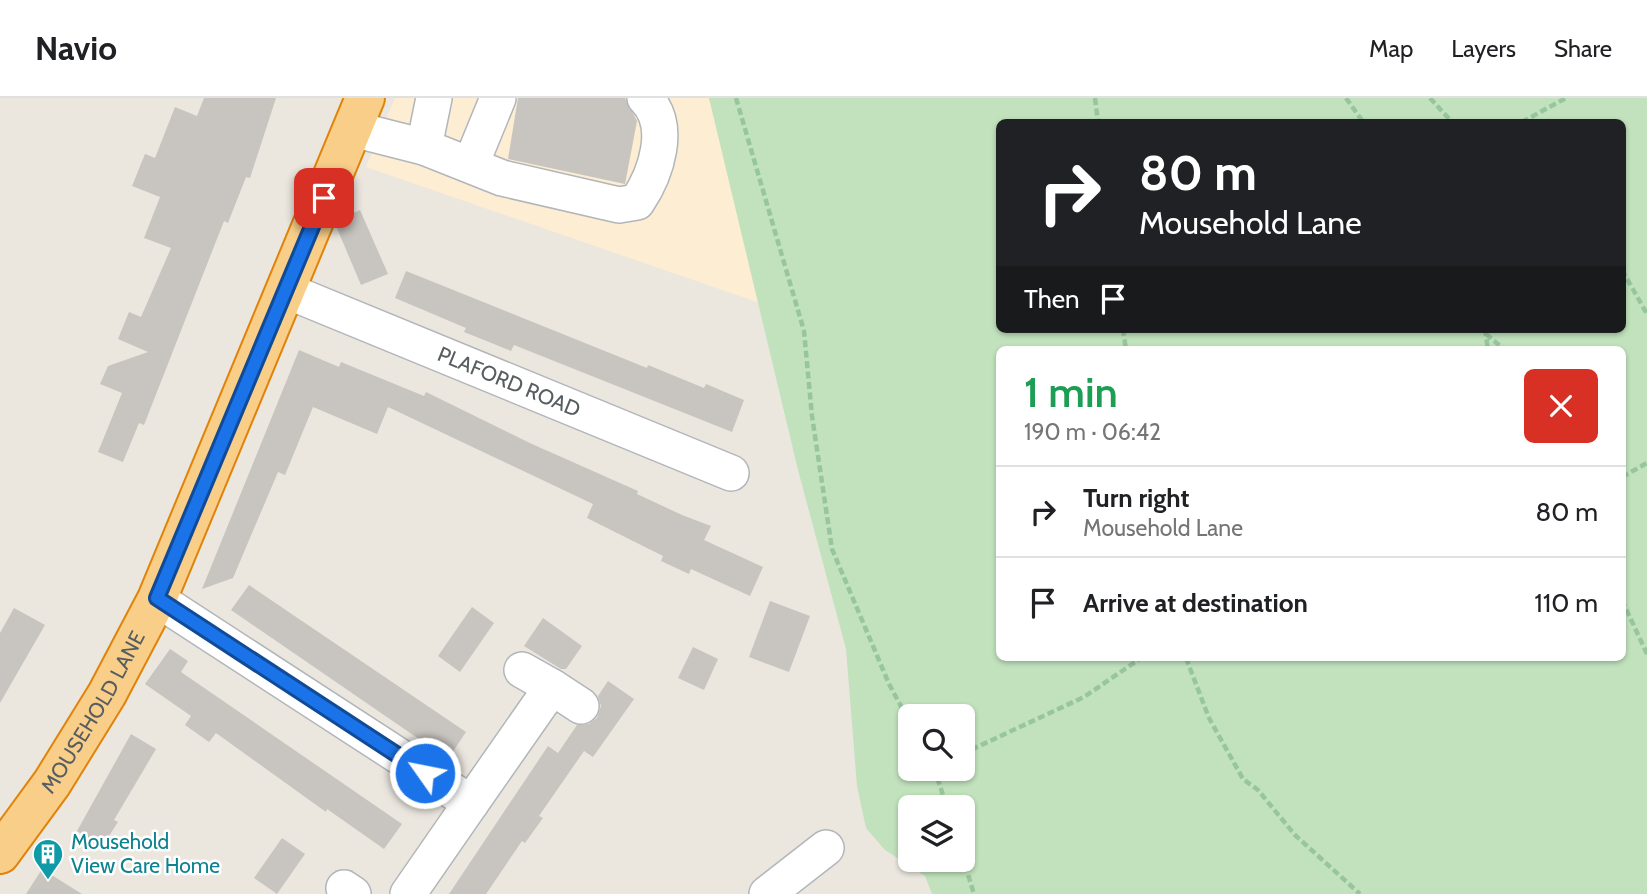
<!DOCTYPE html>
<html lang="en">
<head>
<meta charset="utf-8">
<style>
	body { margin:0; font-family:Cabin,sans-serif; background:#f2f2f2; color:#202124; height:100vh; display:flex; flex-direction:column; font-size:26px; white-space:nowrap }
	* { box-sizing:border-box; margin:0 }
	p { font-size:23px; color:#757577 }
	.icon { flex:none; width:38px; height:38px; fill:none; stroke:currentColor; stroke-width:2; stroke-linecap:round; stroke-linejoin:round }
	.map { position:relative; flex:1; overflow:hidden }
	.panel { position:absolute; left:996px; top:248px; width:630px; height:315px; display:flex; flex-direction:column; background:#fff; border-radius:10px; box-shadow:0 2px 5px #0004 }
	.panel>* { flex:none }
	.banner { position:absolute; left:996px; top:21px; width:630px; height:214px; border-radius:10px; box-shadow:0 2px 5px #0004; background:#202124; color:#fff; overflow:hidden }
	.buttons { position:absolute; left:898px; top:606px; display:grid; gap:14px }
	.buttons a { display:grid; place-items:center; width:77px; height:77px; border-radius:10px; background:#fff; box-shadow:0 2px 5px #0004; font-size:35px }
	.pin { position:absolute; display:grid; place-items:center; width:60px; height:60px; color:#fff; margin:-30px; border-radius:14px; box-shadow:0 4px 10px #0006 }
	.me { position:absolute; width:77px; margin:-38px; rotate:303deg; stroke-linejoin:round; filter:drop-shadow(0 0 5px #0008) }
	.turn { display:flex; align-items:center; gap:24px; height:147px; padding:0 28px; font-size:32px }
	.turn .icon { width:91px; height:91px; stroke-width:2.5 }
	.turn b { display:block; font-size:49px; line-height:60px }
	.then { display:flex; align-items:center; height:66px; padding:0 28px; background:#0003; gap:14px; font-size:26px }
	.round { display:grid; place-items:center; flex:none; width:74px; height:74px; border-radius:10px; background:#f2f2f2 }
	.head { display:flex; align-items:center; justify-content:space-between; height:119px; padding:0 28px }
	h1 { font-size:42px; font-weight:600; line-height:52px; color:#1e9e55 }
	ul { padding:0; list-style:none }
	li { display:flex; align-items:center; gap:21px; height:91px; padding:0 28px; border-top:2px solid #e0e0e0 }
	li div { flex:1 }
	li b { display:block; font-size:26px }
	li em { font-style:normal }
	header { display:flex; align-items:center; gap:42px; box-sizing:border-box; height:98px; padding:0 35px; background:#fff; border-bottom:2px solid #e0e0e0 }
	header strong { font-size:33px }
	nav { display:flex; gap:38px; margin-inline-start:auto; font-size:24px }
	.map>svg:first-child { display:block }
	.commercial { fill:#fcedd3 }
	.green { fill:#c1e2bc; fill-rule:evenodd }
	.building { fill:#c8c4bf }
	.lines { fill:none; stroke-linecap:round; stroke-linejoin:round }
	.minor-casing { stroke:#b2b6ba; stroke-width:38 }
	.highway-casing { stroke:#e18309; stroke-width:42 }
	.path { stroke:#97c59e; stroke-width:4.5; stroke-dasharray:7 3.5; stroke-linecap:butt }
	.minor { stroke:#fff; stroke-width:35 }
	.highway { stroke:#f8ce89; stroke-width:38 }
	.route-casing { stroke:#114b97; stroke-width:18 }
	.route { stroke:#1a73e8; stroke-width:12 }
	.labels { text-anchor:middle; stroke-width:5; stroke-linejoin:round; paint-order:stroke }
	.street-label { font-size:21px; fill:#585d60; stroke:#fff }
	.culture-label { font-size:21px; fill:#0d838f; stroke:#fff; text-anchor:start }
</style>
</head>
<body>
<header>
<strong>Navio</strong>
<nav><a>Map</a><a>Layers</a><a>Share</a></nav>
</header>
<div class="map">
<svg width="1647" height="796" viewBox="0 0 1647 796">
	<rect width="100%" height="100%" fill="#ebe7df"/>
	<path class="commercial" d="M 395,0 L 709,0 L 760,205 L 366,69 Z"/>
	<path class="green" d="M 709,0 L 1647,0 L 1647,796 L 932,796 L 925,778 L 885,752 L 866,730 L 857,688 L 846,551 L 798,372 ZM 1622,24 L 1622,231 L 999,231 L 999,24 ZM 999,252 L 1622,252 L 1622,560 L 999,560 ZM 910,618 L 962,618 L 962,670 L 910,670 ZM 910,709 L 962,709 L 962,761 L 910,761 Z"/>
	<g class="building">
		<path d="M 204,0 L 276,0 L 250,80 L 246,79 L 228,125 L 224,123 L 144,327 L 139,325 L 123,364 L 98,354 L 122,295 L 100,286 L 108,268 L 148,254 L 118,241 L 129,214 L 141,219 L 171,150 L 144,140 L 160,99 L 132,88 L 145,56 L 155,60 L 175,9 L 197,18 Z"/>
		<path d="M 518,0 L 625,0 L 637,23 L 625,86 L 508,61 Z"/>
		<path d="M 360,112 L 388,176 L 361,187 L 336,128 L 338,122 Z"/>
		<path d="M 406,173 L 647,270 L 648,267 L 704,290 L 706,286 L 744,302 L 732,334 L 514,247 L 511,253 L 464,234 L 466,230 L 395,200 Z"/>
		<path d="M 299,252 L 339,269 L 341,264 L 424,298 L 426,294 L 532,346 L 638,393 L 637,396 L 682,417 L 711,428 L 704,442 L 763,469 L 750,498 L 691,471 L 689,476 L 661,463 L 663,458 L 587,420 L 593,406 L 388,309 L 377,336 L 313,309 L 285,377 L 278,374 L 233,480 L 202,491 Z"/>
		<path d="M 249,487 L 466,634 L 448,661 L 231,512 Z"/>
		<path d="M 770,503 L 810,518 L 789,574 L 749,559 Z"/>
		<path d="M 472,509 L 494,525 L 460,574 L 438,558 Z"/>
		<path d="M 14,510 L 45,527 L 0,605 L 0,535 Z"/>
		<path d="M 543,520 L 582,548 L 566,571 L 561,571 L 524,548 Z"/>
		<path d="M 693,549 L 718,561 L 704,592 L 678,580 Z"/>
		<path d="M 170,551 L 188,563 L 181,574 L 402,726 L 384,751 L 327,711 L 326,714 L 216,635 L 209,644 L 185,627 L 191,618 L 145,586 Z"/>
		<path d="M 608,583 L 634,601 L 593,659 L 584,653 L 539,718 L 543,720 L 525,745 L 522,743 L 486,796 L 449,796 L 548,648 L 558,655 L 577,627 L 589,626 L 597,620 L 601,608 L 598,598 Z"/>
		<path d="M 131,636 L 156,651 L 114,722 L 118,724 L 102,749 L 77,733 Z"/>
		<path d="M 282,740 L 305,756 L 277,796 L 254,780 Z"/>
		<path d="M 42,771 L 82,796 L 26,796 Z"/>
	</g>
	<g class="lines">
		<g class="minor-casing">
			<g id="minor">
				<path d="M 353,31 L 424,49 L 502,80 L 619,107 L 637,104 C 656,76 673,27 645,0"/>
				<path d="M 424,49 L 434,0"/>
				<path d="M 471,66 L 498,0"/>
				<path id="s1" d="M 285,192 L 731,375"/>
				<path d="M 157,501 L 471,705 L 408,796"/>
				<path d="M 522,572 L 552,589"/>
				<path d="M 471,705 L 552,589 L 581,608"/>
				<path d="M 344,790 L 353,796"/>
				<path d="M 767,796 L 826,750"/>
			</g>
		</g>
		<g class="highway-casing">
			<g id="highway">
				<path id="s2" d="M 0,756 L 52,685 L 107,596 L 157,501 L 365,0"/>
			</g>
		</g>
		<g class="path">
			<path d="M 736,0 L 804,233 L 812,318 L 832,451 L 889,586 L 910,625"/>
			<path d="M 1095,0 L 1098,24"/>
			<path d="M 1346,0 L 1363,24"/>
			<path d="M 1430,0 L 1452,24"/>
			<path d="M 1522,24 L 1566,0"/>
			<path d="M 1622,172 L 1647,216"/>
			<path d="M 1123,231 L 1126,252"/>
			<path d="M 1485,231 L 1488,252"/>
			<path d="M 1486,236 L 1505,252"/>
			<path d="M 1622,379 L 1647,365"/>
			<path d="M 1622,502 L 1647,556"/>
			<path d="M 1186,560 L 1209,620 L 1243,681 L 1258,692 L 1295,737 L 1360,796"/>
			<path d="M 962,656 L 1084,599 L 1141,560"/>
			<path d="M 934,670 L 947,709"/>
			<path d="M 962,757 L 974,796"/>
		</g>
		<use href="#minor" class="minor"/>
		<use href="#highway" class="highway"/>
	</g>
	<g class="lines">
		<g class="route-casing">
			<path id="route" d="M 324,100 L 157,500 L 425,675"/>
		</g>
		<use href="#route" class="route"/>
	</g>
	<defs>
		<g id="building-pin" transform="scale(1.575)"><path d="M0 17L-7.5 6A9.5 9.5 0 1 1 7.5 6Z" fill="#0f9aa8" stroke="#fff"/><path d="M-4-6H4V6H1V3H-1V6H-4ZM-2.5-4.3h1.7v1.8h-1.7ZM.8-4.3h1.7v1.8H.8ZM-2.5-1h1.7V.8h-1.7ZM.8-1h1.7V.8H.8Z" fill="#fff"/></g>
	</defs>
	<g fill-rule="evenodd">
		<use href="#building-pin" x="48" y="756"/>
	</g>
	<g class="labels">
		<g class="street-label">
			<text dy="7" stroke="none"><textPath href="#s1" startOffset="242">PLAFORD ROAD</textPath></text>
			<text dy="7" stroke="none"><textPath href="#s2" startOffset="170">MOUSEHOLD LANE</textPath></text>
		</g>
		<g class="culture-label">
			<text x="71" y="751">Mousehold<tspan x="71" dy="24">View Care Home</tspan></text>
		</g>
	</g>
</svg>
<div class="buttons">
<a><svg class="icon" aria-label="search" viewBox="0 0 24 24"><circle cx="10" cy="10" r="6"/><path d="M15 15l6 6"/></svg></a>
<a><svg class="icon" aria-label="layers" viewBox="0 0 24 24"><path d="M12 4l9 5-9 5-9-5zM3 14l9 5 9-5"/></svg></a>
</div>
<div class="pin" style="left:324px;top:100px;background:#d93025"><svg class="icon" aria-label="arrive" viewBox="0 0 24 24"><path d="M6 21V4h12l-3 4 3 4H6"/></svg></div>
<svg class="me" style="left:425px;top:675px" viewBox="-20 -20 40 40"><circle r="17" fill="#1a73e8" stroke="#fff" stroke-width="3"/><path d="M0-11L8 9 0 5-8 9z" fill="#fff"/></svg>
<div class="banner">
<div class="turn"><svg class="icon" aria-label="right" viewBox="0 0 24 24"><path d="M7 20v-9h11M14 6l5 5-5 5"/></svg><div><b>80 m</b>Mousehold Lane</div></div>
<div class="then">Then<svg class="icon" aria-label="arrive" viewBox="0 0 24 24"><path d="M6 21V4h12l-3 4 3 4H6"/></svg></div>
</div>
<section class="panel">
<div class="head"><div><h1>1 min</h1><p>190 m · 06:42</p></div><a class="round" style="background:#d93025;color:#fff"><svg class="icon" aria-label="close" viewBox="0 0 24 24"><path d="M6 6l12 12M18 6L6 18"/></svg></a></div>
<ul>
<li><svg class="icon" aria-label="right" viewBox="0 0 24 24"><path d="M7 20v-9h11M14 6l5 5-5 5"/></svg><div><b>Turn right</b><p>Mousehold Lane</p></div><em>80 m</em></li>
<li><svg class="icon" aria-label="arrive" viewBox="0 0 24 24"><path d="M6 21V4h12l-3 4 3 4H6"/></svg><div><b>Arrive at destination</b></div><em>110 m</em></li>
</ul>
</section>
</div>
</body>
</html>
